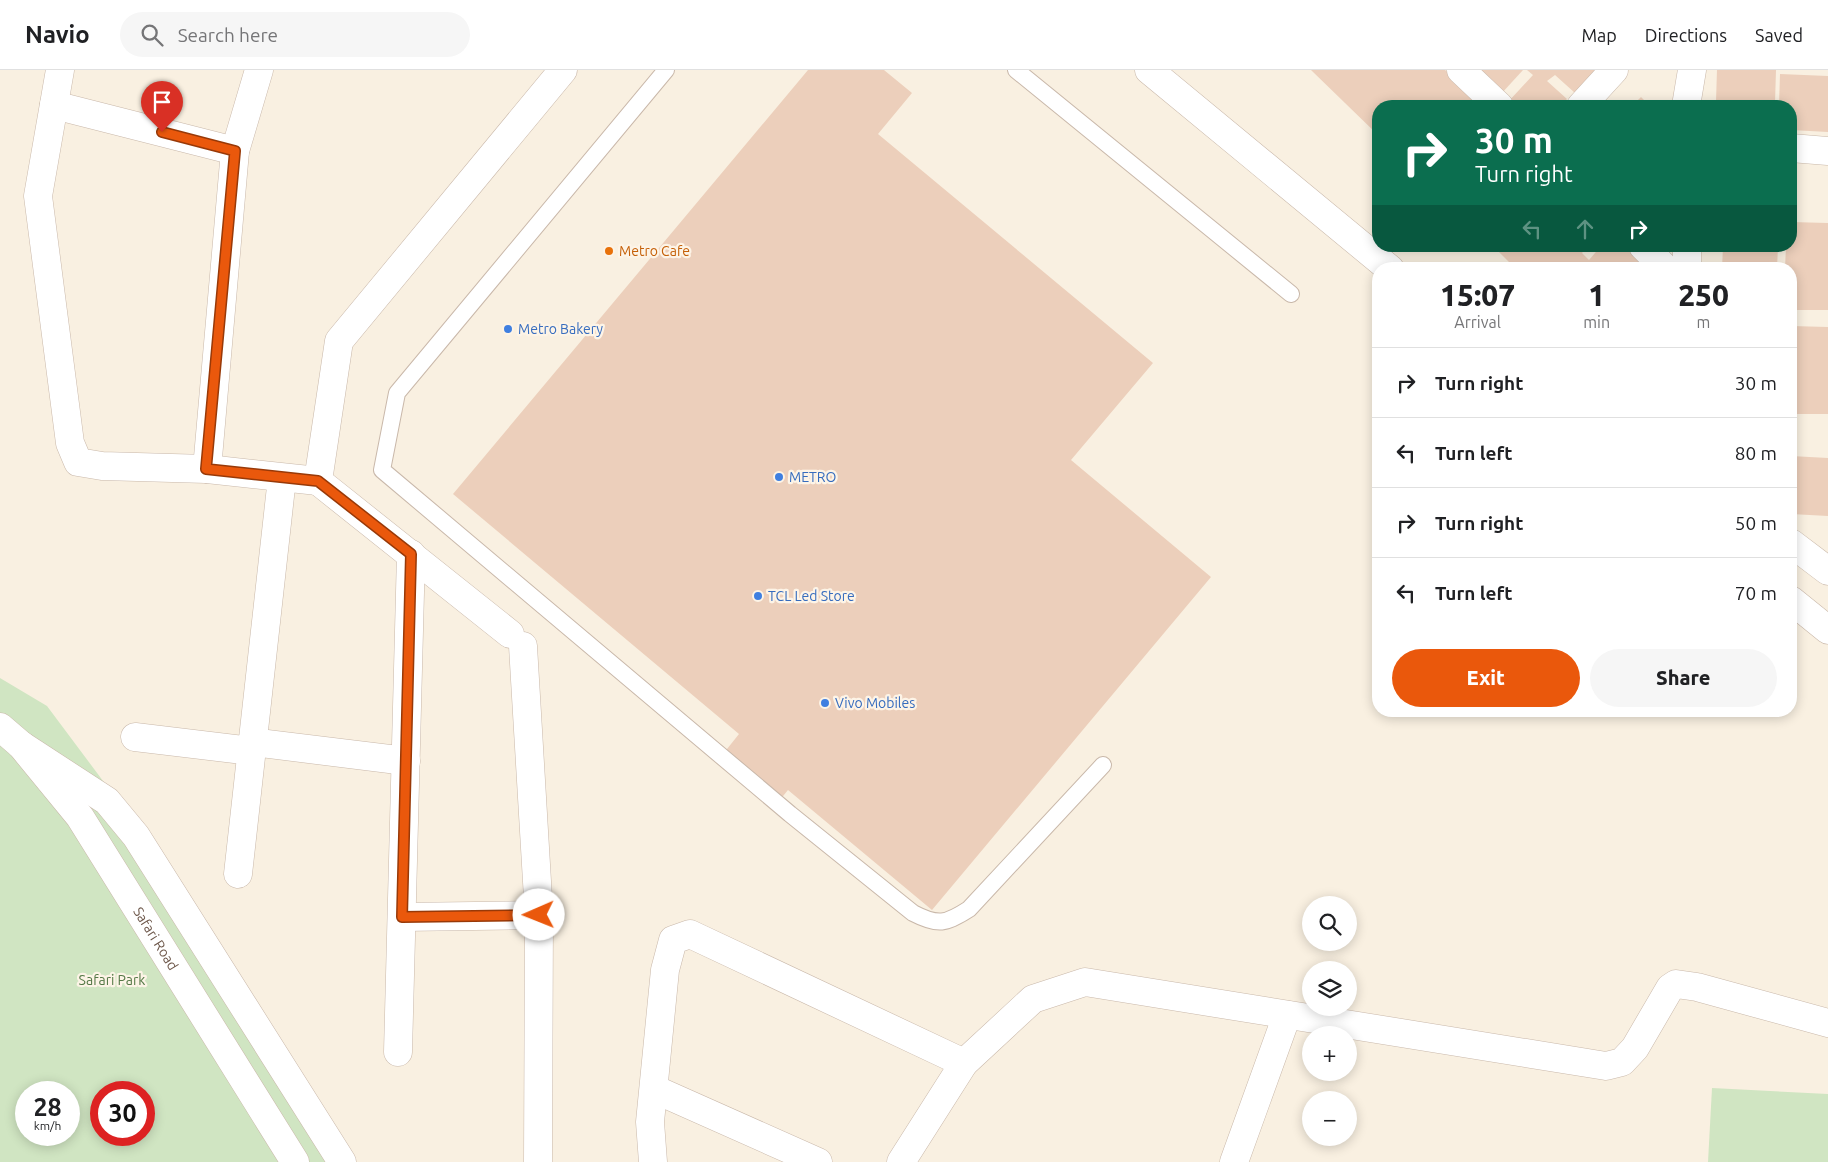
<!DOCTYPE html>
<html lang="en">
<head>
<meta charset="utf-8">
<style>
	body { margin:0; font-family:Ubuntu,sans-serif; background:#f6f6f6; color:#202124; height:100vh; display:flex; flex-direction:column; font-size:19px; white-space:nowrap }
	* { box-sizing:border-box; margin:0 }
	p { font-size:16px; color:#757577 }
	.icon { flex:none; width:28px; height:28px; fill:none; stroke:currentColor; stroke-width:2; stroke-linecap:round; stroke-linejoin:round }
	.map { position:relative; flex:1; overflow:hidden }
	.sheet { position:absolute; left:1372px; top:192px; width:425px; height:455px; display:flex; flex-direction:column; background:#fff; border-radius:20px; box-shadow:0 2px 12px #0003 }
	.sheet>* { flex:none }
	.guide { position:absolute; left:1372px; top:30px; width:425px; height:152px; border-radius:20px; box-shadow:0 2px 12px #0003; background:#0b6e4f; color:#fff; overflow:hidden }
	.controls { position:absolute; left:1302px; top:826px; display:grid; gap:10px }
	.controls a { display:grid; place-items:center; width:55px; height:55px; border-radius:50%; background:#fff; box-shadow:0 2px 12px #0003; font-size:25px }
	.speed { position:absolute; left:15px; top:1011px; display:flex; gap:10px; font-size:25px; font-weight:700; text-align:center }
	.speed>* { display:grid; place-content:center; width:65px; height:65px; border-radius:50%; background:#fff; box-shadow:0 2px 12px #0003; line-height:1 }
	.speed small { font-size:12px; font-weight:400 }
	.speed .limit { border:8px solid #d22; background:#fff; color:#111 }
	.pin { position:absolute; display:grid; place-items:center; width:42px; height:42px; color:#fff; margin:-51px -21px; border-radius:50% 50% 50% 0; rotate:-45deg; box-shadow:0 0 5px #0007 }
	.pin .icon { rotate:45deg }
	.me { position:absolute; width:55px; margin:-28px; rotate:269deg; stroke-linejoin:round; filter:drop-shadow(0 0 4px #0008) }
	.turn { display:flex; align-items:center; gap:18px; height:105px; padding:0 20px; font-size:22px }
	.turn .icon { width:65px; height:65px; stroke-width:2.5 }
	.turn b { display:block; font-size:35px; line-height:42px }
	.lanes { display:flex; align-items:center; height:48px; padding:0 20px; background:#0003; justify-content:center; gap:25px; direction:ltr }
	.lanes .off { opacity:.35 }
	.eta { display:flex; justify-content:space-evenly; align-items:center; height:85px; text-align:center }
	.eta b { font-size:30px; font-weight:800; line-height:35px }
	.primary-button { display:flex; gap:10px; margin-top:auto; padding:10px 20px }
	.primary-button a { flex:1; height:58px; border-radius:30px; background:#ea580c; color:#fff; font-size:20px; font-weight:800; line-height:58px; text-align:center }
	.primary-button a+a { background:#f6f6f6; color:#202124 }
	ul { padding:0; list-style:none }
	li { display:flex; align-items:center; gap:15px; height:70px; padding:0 20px; border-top:1px solid #e0e0e0 }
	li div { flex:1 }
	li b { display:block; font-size:19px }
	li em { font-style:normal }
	header { display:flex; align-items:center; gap:30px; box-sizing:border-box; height:70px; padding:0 25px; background:#fff; border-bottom:1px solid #e0e0e0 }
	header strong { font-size:24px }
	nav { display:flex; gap:28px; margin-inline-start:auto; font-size:18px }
	.search { width:350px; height:45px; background:#f6f6f6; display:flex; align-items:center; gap:12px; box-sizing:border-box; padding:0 18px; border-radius:28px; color:#757577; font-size:19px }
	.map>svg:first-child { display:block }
	.green { fill:#d0e5c2; fill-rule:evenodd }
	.building { fill:#eccfbb }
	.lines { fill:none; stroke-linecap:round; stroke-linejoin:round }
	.lane-casing { stroke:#c9b8aa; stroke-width:18 }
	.street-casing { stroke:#c9b8aa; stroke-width:29 }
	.lane { stroke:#fff; stroke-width:16 }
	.street { stroke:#fff; stroke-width:28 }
	.route-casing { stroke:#983908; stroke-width:12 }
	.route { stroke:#ea580c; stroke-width:9 }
	.food-dot { fill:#e8710a; stroke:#fdf4e7; stroke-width:2 }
	.shop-dot { fill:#3f7fe0; stroke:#fdf4e7; stroke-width:2 }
	.labels { text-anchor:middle; stroke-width:4.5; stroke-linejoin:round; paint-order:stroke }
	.food-label { font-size:14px; fill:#c56008; stroke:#fdf4e7; text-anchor:start }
	.shop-label { font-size:14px; fill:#366cbe; stroke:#fdf4e7; text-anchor:start }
	.street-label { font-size:14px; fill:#6e584b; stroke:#fdf4e7 }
	.park-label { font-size:14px; fill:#557947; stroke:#fdf4e7 }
</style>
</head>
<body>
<header>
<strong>Navio</strong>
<div class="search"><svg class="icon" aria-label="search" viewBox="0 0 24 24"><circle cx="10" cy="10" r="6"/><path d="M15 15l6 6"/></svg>Search here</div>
<nav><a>Map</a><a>Directions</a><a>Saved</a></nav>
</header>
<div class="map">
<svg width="1828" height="1092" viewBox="0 0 1828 1092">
	<rect width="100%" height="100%" fill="#f9f0e1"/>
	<g class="green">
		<path d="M 0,608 L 47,636 L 195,834 L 356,1092 L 0,1092 ZM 26,1022 L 69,1022 L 69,1065 L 26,1065 ZM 101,1022 L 144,1022 L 144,1065 L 101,1065 Z"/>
		<path d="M 1712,1018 L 1828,1024 L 1828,1092 L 1708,1092 Z"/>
	</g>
	<g class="building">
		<path d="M 808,0 L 884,0 L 912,23 L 878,64 L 1153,293 L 1071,390 L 1211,507 L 932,840 L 788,720 L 779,731 L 723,684 L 739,664 L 453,424 Z"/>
		<path d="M 1311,0 L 1445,0 L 1474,28 L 1466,36 L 1379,36 L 1379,66 Z"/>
		<path d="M 1476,0 L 1523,0 L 1501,24 Z"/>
		<path d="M 1527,0 L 1597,0 L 1575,23 L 1555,5 L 1547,11 L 1567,29 L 1560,36 L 1513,36 L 1508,32 L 1533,5 Z"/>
		<path d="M 1717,0 L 1776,0 L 1775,33 L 1716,31 Z"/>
		<path d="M 1780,4 L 1828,6 L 1828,62 L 1791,60 L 1791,36 L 1779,36 Z"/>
		<path d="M 1641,27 L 1650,36 L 1632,36 Z"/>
		<path d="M 1791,152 L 1828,153 L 1828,240 L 1791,240 L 1791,199 L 1785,199 L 1786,176 L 1791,176 Z"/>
		<path d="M 1493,176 L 1588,176 L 1582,183 L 1589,190 L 1601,176 L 1624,176 L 1647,199 L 1516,199 Z"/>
		<path d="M 1723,176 L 1778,176 L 1777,199 L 1722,199 Z"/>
		<path d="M 1791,256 L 1828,257 L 1828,344 L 1791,344 Z"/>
		<path d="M 1791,386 L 1828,388 L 1828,446 L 1791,444 Z"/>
	</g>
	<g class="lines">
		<g class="lane-casing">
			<g id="lane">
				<path d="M 666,0 L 397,323 L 382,400 L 790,744 L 913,843 C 938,856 946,854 969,839 L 1103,695"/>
				<path d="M 1016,0 L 1291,224"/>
			</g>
		</g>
		<g class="street-casing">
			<g id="street">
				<path d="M 60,0 L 38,126 L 70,373 L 78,392 L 102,396 L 207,399 L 318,411"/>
				<path d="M 1149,0 L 1390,199"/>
				<path d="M 1461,0 L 1499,36"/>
				<path d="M 54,35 L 235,81"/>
				<path d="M 1581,36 L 1614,0"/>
				<path d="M 1686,36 L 1692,0"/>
				<path d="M 1791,78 L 1828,81"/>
				<path d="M 1643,176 L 1666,199"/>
				<path d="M 1687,176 L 1687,199"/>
				<path d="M 207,399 L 235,81 L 259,0"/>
				<path d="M 1791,473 L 1828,501"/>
				<path d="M 1791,530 L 1828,560"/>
				<path d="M 510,564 L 318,411 L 339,271 L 563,0"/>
				<path d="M 523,576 L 539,845 L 538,1092"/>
				<path id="s1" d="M 0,657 L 21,675 L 80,747 L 295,1092"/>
				<path d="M 135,667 L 251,681"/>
				<path d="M 252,672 L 406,691"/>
				<path d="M 21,675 L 107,731 L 136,766 L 342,1092"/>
				<path d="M 238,804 L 282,408"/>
				<path d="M 402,847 L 539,845"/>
				<path d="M 398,982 L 411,484"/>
				<path d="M 654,1019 L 818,1092"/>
				<path d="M 653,1092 L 650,1052 L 665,900 L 673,870 L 690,864 L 964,993"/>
				<path d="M 901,1092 L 964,993 L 1033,929 L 1085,912 L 1606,996 L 1622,992 L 1635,978 L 1670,918 L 1676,914 L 1697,917 L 1828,953"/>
				<path d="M 1234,1092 L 1287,945"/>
			</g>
		</g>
		<use href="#lane" class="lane"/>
		<use href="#street" class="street"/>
	</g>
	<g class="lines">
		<g class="route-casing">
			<path id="route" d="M 162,62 L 235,81 L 206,399 L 318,411 L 411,484 L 402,847 L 539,845"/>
		</g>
		<use href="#route" class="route"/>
	</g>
	<circle class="food-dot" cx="609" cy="181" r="5"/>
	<g class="shop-dot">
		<circle cx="508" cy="259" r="5"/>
		<circle cx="779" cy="407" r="5"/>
		<circle cx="758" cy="526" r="5"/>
		<circle cx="825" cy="633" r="5"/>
	</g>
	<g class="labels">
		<g class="food-label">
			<text x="619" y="186">Metro Cafe</text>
		</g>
		<g class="shop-label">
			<text x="518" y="264">Metro Bakery</text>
			<text x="789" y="412">METRO</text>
			<text x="768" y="531">TCL Led Store</text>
			<text x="835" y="638">Vivo Mobiles</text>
		</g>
		<g class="street-label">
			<text dy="5" stroke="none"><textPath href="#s1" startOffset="264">Safari Road</textPath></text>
		</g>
		<g class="park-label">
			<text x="112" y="915">Safari Park</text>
		</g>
	</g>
</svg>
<div class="controls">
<a><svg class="icon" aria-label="search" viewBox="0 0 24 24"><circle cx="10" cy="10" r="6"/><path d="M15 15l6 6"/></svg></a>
<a><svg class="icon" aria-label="layers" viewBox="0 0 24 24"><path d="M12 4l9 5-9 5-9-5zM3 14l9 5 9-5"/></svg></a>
<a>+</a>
<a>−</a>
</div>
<div class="speed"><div>28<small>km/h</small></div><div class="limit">30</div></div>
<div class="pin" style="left:162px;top:62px;background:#d93025"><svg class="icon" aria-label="arrive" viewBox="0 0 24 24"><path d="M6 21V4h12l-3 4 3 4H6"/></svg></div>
<svg class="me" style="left:539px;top:845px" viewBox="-20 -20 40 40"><circle r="19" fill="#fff"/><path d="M0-13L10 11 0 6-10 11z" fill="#ea580c"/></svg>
<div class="guide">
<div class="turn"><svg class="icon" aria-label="right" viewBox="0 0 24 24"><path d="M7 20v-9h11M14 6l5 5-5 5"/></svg><div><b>30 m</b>Turn right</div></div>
<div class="lanes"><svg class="icon off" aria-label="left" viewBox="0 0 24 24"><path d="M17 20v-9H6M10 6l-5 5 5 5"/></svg><svg class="icon off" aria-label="ahead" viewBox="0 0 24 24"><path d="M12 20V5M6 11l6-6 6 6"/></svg><svg class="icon" aria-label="right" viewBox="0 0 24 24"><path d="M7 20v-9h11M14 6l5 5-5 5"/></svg></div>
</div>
<section class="sheet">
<div class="eta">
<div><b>15:07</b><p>Arrival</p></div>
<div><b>1</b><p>min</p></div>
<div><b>250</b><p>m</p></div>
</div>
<ul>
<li><svg class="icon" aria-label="right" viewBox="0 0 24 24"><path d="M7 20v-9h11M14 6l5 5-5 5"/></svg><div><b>Turn right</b></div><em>30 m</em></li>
<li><svg class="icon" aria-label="left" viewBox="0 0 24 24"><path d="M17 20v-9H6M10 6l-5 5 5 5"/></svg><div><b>Turn left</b></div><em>80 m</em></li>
<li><svg class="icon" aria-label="right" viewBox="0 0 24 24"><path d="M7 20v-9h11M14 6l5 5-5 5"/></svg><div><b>Turn right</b></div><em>50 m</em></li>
<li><svg class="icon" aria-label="left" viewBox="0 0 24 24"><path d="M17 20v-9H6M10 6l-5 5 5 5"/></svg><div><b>Turn left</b></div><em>70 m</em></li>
</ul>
<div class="primary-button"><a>Exit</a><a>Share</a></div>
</section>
</div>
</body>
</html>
